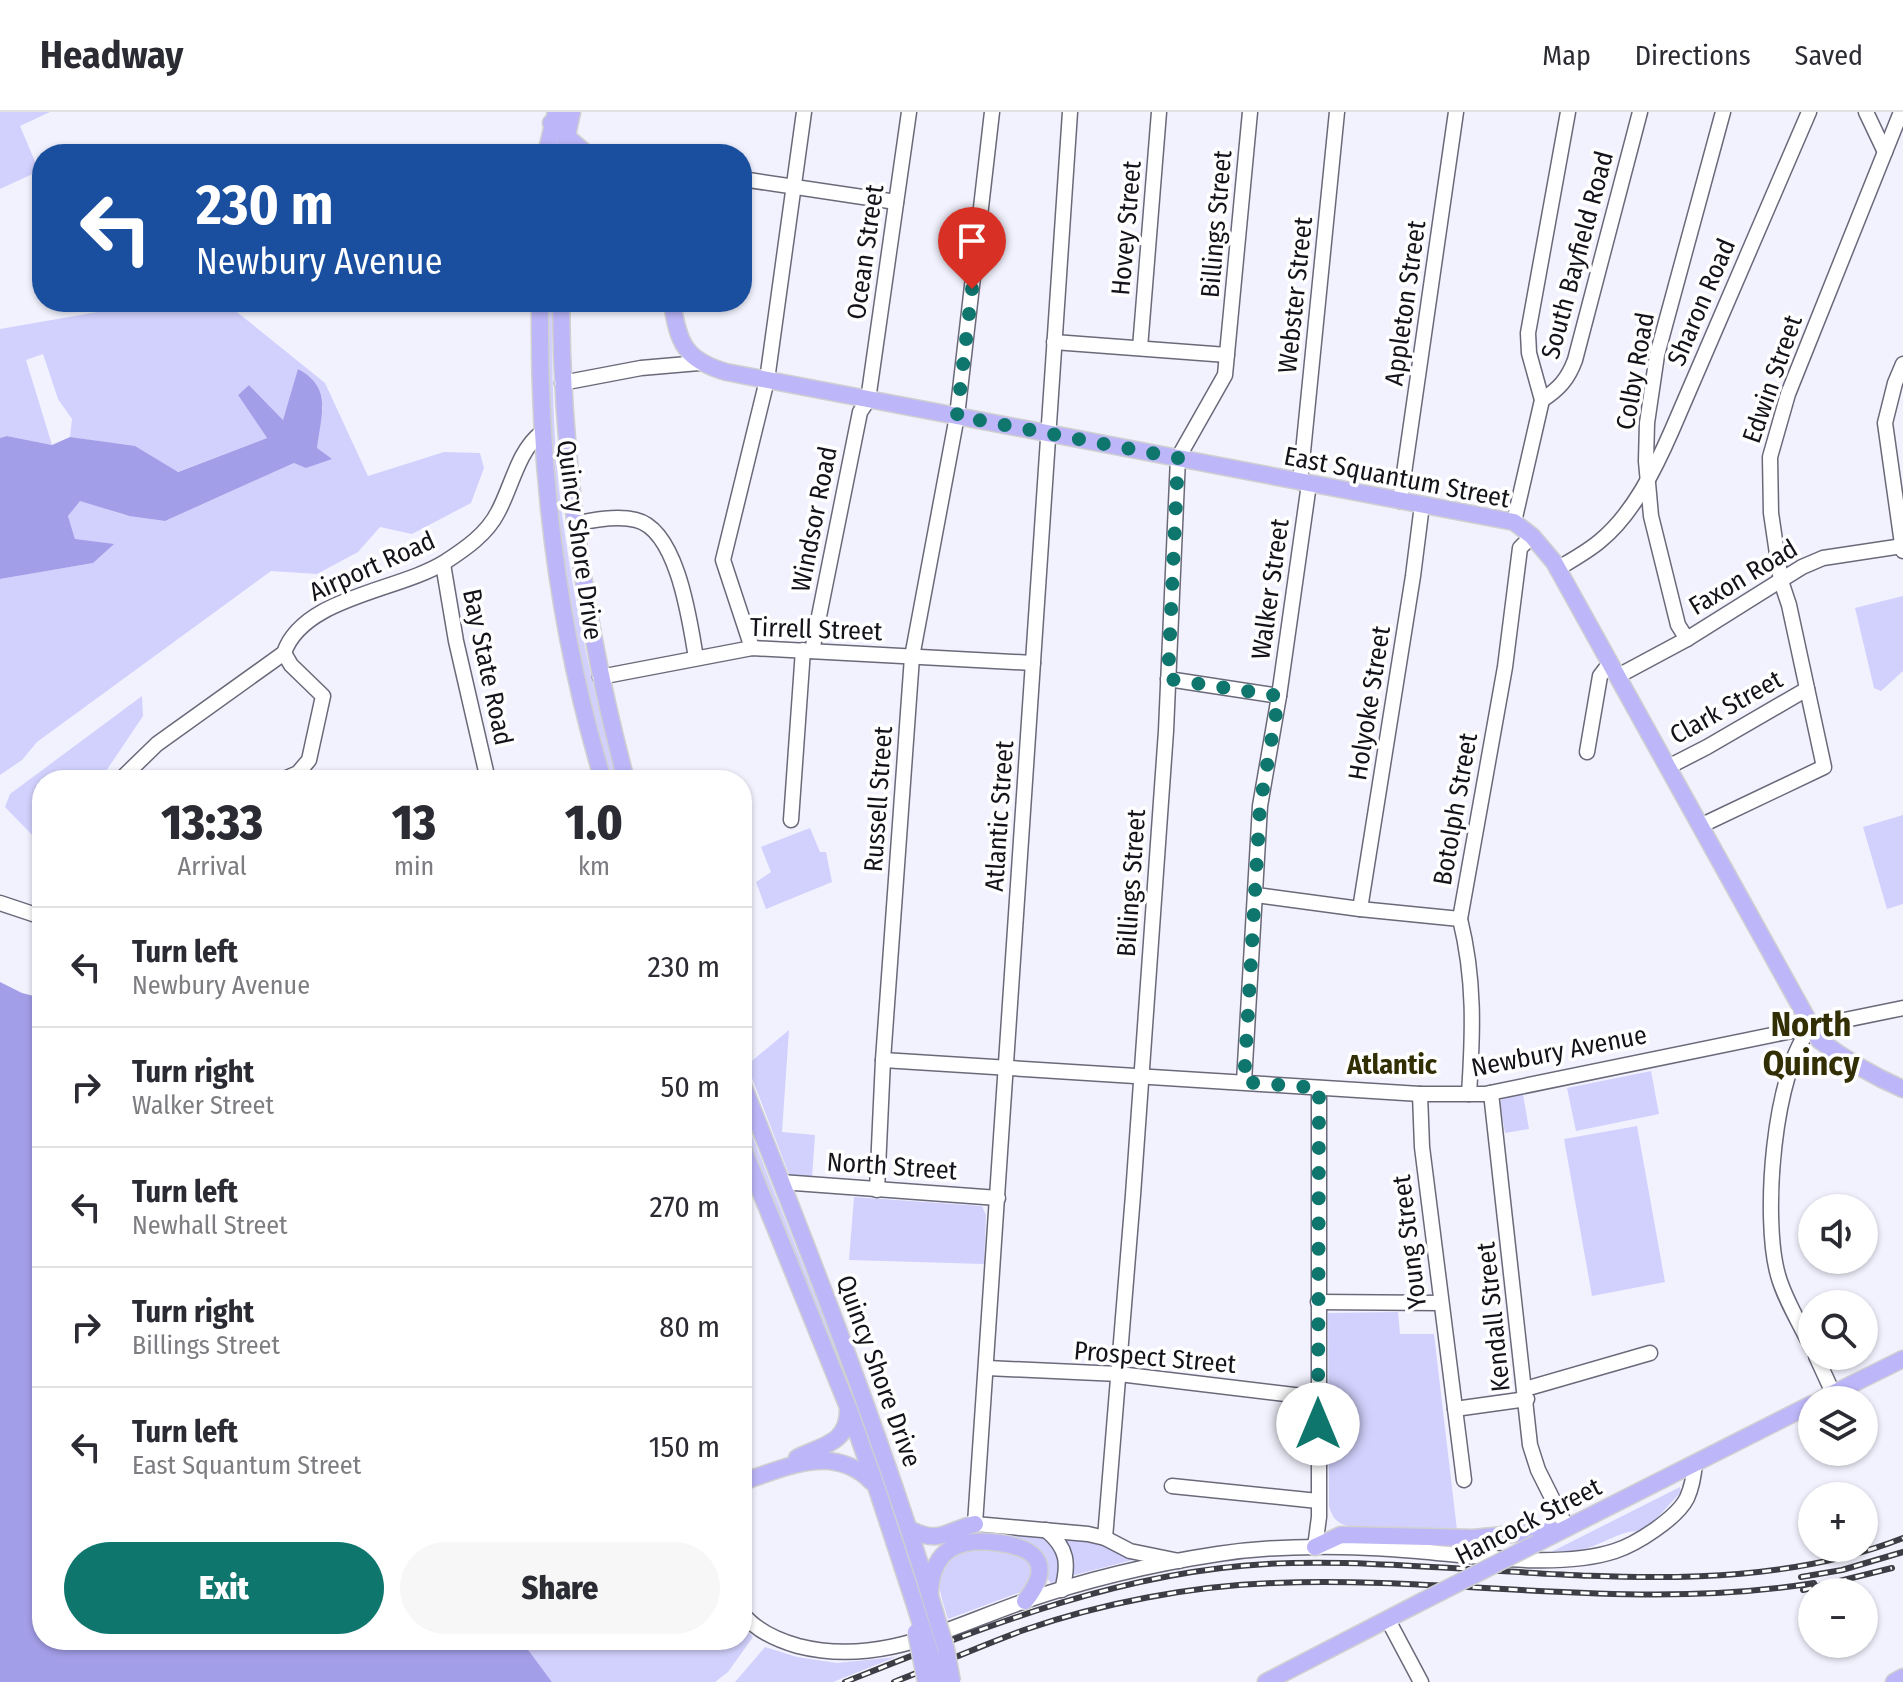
<!DOCTYPE html>
<html lang="en">
<head>
<meta charset="utf-8">
<style>
	body { margin:0; font-family:"Fira Sans Condensed",sans-serif; background:#f7f7f7; color:#2b2b33; height:100vh; display:flex; flex-direction:column; font-size:30px; white-space:nowrap }
	* { box-sizing:border-box; margin:0 }
	p { font-size:26px; color:#7c7c81 }
	.icon { flex:none; width:44px; height:44px; fill:none; stroke:currentColor; stroke-width:2; stroke-linecap:round; stroke-linejoin:round }
	.map { position:relative; flex:1; overflow:hidden }
	.side { position:absolute; left:32px; top:658px; width:720px; height:880px; display:flex; flex-direction:column; background:#fff; border-radius:32px; box-shadow:0 2px 6px #0004 }
	.side>* { flex:none }
	.hud { position:absolute; left:32px; top:32px; width:720px; height:168px; border-radius:32px; box-shadow:0 2px 6px #0004; background:#1a4fa0; color:#fff; overflow:hidden }
	.controls { position:absolute; left:1798px; top:1082px; display:grid; gap:16px }
	.controls a { display:grid; place-items:center; width:80px; height:80px; border-radius:50%; background:#fff; box-shadow:0 2px 6px #0004; font-size:40px }
	.pin { position:absolute; display:grid; place-items:center; width:68px; height:68px; color:#fff; margin:-82px -34px; border-radius:50% 50% 50% 0; rotate:-45deg; box-shadow:0 0 8px #0007 }
	.pin .icon { rotate:45deg }
	.me { position:absolute; width:88px; margin:-44px; rotate:0deg; stroke-linejoin:round; filter:drop-shadow(0 0 6px #0008) }
	.turn { display:flex; align-items:center; gap:28px; height:168px; padding:0 32px; font-size:36px }
	.turn .icon { width:104px; height:104px; stroke-width:2.5 }
	.turn b { display:block; font-size:56px; line-height:68px }
	.eta { display:flex; justify-content:space-evenly; align-items:center; height:136px; text-align:center }
	.eta b { font-size:48px; font-weight:800; line-height:56px }
	.primary-button { display:flex; gap:16px; margin-top:auto; padding:16px 32px }
	.primary-button a { flex:1; height:92px; border-radius:48px; background:#0f766e; color:#fff; font-size:32px; font-weight:800; line-height:92px; text-align:center }
	.primary-button a+a { background:#f7f7f7; color:#2b2b33 }
	ul { padding:0; list-style:none }
	li { display:flex; align-items:center; gap:24px; height:120px; padding:0 32px; border-top:2px solid #e1e1e2 }
	li div { flex:1 }
	li b { display:block; font-size:30px }
	li em { font-style:normal }
	header { display:flex; align-items:center; gap:48px; box-sizing:border-box; height:112px; padding:0 40px; background:#fff; border-bottom:2px solid #e1e1e2 }
	header strong { font-size:38px }
	nav { display:flex; gap:44px; margin-inline-start:auto; font-size:28px }
	.map>svg:first-child { display:block }
	.green { fill:#d2d1fd }
	.water { fill:#a39ee8 }
	.lines { fill:none; stroke-linecap:round; stroke-linejoin:round }
	.minor-casing { stroke:#69697a; stroke-width:17 }
	.major-casing { stroke:#d0d0d1; stroke-width:19 }
	.minor { stroke:#fff; stroke-width:14 }
	.major { stroke:#bdb6f8; stroke-width:16 }
	.rail-casing { stroke:#3d3d45; stroke-width:6 }
	.rail { stroke:#fff; stroke-width:3; stroke-dasharray:9; stroke-linecap:butt }
	.major-bridge-casing { stroke:#d0d0d1; stroke-width:19; stroke-linecap:butt }
	.major-bridge { stroke:#bdb6f8; stroke-width:16 }
	.route { stroke:#0f766e; stroke-width:14; stroke-dasharray:0 25.2 }
	.labels { text-anchor:middle; stroke-width:7; stroke-linejoin:round; paint-order:stroke }
	.street-label { font-size:26px; fill:#13131a; stroke:#fff }
	.neighbourhood-label { font-size:28px; font-weight:bold; fill:#322f04; stroke:#fff }
	.district-label { font-size:34px; font-weight:bold; fill:#322f04; stroke:#fff }
</style>
</head>
<body>
<header>
<strong>Headway</strong>
<nav><a>Map</a><a>Directions</a><a>Saved</a></nav>
</header>
<div class="map">
<svg width="1903" height="1570" viewBox="0 0 1903 1570">
	<rect width="100%" height="100%" fill="#f2f2fe"/>
	<g class="green">
		<path d="M 0,0 L 50,0 L 20,14 L 39,59 L 0,77 Z"/>
		<path d="M 155,190 L 194,200 L 237,200 L 325,271 L 368,364 L 444,340 L 480,341 L 484,356 L 471,391 L 412,422 L 380,415 L 358,440 L 317,462 L 271,459 L 37,630 L 22,648 L 0,663 L 0,467 L 92,451 L 75,427 L 68,404 L 80,388 L 124,403 L 165,409 L 294,351 L 316,336 L 323,295 L 299,257 L 283,308 L 249,273 L 238,283 L 267,326 L 177,360 L 135,335 L 70,325 L 72,307 L 58,287 L 43,242 L 26,248 L 52,333 L 7,324 L 0,326 L 0,217 Z"/>
		<path d="M 546,190 L 552,190 C 552,265 553,342 564,416 C 576,502 595,585 617,668 L 610,668 C 577,547 556,425 547,300 C 545,264 546,227 546,190 Z"/>
		<path d="M 1903,484 L 1903,559 L 1881,579 L 1874,576 L 1855,496 Z"/>
		<path d="M 142,584 L 143,604 L 100,668 L 42,668 L 42,733 L 5,695 L 10,682 Z"/>
		<path d="M 1903,703 L 1903,792 L 1887,797 L 1863,715 Z"/>
		<path d="M 810,716 L 820,740 L 826,740 L 832,770 L 766,797 L 756,770 L 771,760 L 761,735 Z"/>
		<path d="M 789,918 L 782,1020 L 815,1023 L 812,1066 L 790,1065 L 747,953 Z"/>
		<path d="M 1651,959 L 1659,1002 L 1576,1019 L 1567,976 Z"/>
		<path d="M 1523,982 L 1529,1017 L 1505,1021 L 1500,991 L 1503,985 Z"/>
		<path d="M 742,998 L 882,1353 L 876,1354 L 742,1016 Z"/>
		<path d="M 1637,1014 L 1665,1170 L 1592,1184 L 1564,1027 Z"/>
		<path d="M 854,1085 L 982,1094 L 986,1103 L 984,1152 L 849,1148 Z"/>
		<path d="M 1398,1200 L 1400,1222 L 1434,1222 L 1457,1418 L 1348,1414 C 1336,1411 1332,1405 1329,1394 L 1328,1201 Z"/>
		<path d="M 1680,1375 L 1681,1380 L 1644,1420 C 1624,1415 1603,1433 1583,1437 C 1573,1440 1562,1439 1551,1440 Z"/>
		<path d="M 981,1419 L 1044,1425 L 1062,1443 L 1060,1468 L 1051,1471 C 1042,1462 1045,1452 1040,1441 C 1032,1424 997,1426 981,1424 Z"/>
		<path d="M 1062,1425 L 1086,1429 L 1140,1446 L 1071,1464 Z"/>
		<path d="M 965,1435 L 1022,1440 L 1034,1455 L 1026,1478 L 948,1507 C 936,1469 933,1462 965,1435 Z"/>
		<path d="M 742,1513 L 753,1525 L 728,1560 L 715,1570 L 552,1570 L 526,1535 L 525,1528 L 742,1528 Z"/>
		<path d="M 765,1535 L 797,1545 L 837,1551 L 896,1545 L 833,1570 L 735,1570 Z"/>
	</g>
	<g class="water">
		<path d="M 298,257 C 333,276 321,302 317,336 L 332,347 L 306,356 L 294,351 L 165,409 L 129,404 L 80,389 L 68,404 L 75,427 L 114,432 L 93,451 L 0,467 L 0,326 L 7,324 L 52,333 L 70,325 L 135,334 L 178,360 L 267,326 L 238,283 L 249,273 L 283,308 Z"/>
		<path d="M 0,870 L 22,881 L 42,886 L 42,1528 L 525,1528 L 526,1535 L 552,1570 L 0,1570 Z"/>
	</g>
	<g class="lines">
		<g class="minor-casing">
			<g id="minor">
				<path d="M 1070,0 L 975,1412 L 1088,1422 L 1105,1426 L 1130,1439 L 1179,1449"/>
				<path d="M 1866,0 L 1885,40"/>
				<path d="M 742,67 L 896,90"/>
				<path d="M 1054,230 L 1227,243"/>
				<path d="M 1140,236 L 1159,0"/>
				<path d="M 1903,252 L 1895,271 L 1885,311 L 1903,439"/>
				<path d="M 562,271 L 641,256 L 699,251"/>
				<path d="M 1542,288 C 1559,277 1568,267 1575,248 L 1640,0"/>
				<path d="M 1300,370 L 1337,0"/>
				<path d="M 1400,389 L 1456,0"/>
				<path d="M 1514,410 L 1542,288 L 1529,241 L 1528,221 L 1568,0"/>
				<path d="M 574,412 C 592,408 617,403 636,408 C 678,418 690,511 696,546"/>
				<path d="M 443,452 L 456,529 L 488,668"/>
				<path d="M 1557,457 C 1572,448 1587,440 1600,429 C 1633,402 1655,357 1672,318 L 1809,0"/>
				<path d="M 1687,527 L 1678,513 L 1651,404 L 1646,349 L 1647,311 L 1657,243 L 1723,0"/>
				<path d="M 752,536 L 723,448 L 767,268 L 804,0"/>
				<path d="M 812,539 L 860,300 L 868,288 L 909,0"/>
				<path d="M 1618,564 L 1687,527 L 1802,455 L 1823,446 L 1903,434"/>
				<path d="M 600,565 L 752,536 L 1033,551"/>
				<path d="M 1168,567 L 1279,584"/>
				<path d="M 1587,640 L 1600,564 L 1610,551"/>
				<path d="M 1668,655 L 1707,635 L 1807,577"/>
				<path d="M 120,668 L 157,632 L 284,541 C 303,485 399,479 445,450 C 465,437 487,422 498,400 C 512,374 518,339 541,321"/>
				<path d="M 282,668 L 298,661 L 309,648 L 323,584 L 291,553 L 284,541"/>
				<path d="M 791,708 L 803,538"/>
				<path d="M 1700,714 L 1824,655 L 1789,493 L 1781,469 L 1771,401 L 1770,345 L 1788,282 L 1901,0"/>
				<path d="M 1256,783 L 1360,797 L 1460,807"/>
				<path d="M 0,791 L 42,805"/>
				<path d="M 1360,797 L 1413,464 L 1422,393"/>
				<path d="M 883,948 L 1420,982 L 1485,982 L 1903,896"/>
				<path d="M 1244,970 L 1260,694 L 1279,584 L 1309,372"/>
				<path d="M 1491,981 L 1530,1333 L 1538,1358 L 1567,1416"/>
				<path d="M 1420,982 L 1422,1035 L 1464,1368"/>
				<path d="M 1469,982 C 1473,920 1475,867 1460,807 L 1505,555 L 1520,436 L 1532,424"/>
				<path d="M 781,1070 L 998,1086"/>
				<path d="M 742,1074 L 757,1070"/>
				<path d="M 877,1078 L 883,948 L 912,545 L 957,304 L 992,0"/>
				<path d="M 1318,1190 L 1441,1191"/>
				<path d="M 1812,1236 C 1801,1214 1784,1186 1778,1163 C 1762,1107 1773,958 1812,914"/>
				<path d="M 1816,1244 L 1833,1281"/>
				<path d="M 987,1256 L 1119,1262 L 1319,1286"/>
				<path d="M 1525,1277 L 1650,1241"/>
				<path d="M 1455,1297 L 1527,1287"/>
				<path d="M 1172,1374 L 1318,1389"/>
				<path d="M 1046,1418 C 1068,1436 1069,1452 1062,1478"/>
				<path d="M 1105,1426 L 1133,1083 L 1166,619 L 1178,346 L 1225,263 L 1250,0"/>
				<path d="M 1315,1435 L 1319,1405 L 1319,976"/>
				<path d="M 742,1501 C 756,1519 777,1528 798,1534 C 880,1555 950,1515 1025,1489 C 1088,1467 1152,1452 1218,1442 C 1284,1432 1350,1434 1417,1439 C 1475,1444 1560,1457 1615,1439 C 1637,1432 1677,1406 1687,1386 C 1692,1375 1694,1363 1695,1351"/>
				<path d="M 1388,1508 L 1421,1570"/>
			</g>
		</g>
		<g class="major-casing">
			<g id="major">
				<path d="M 551,11 L 587,42"/>
				<path d="M 546,42 L 556,0"/>
				<path d="M 563,42 L 572,0"/>
				<path d="M 540,190 C 538,352 556,513 603,668"/>
				<path d="M 561,190 C 562,352 584,511 626,668"/>
				<path d="M 672,190 C 678,231 685,248 726,260 L 1514,410 L 1532,424 L 1554,450 L 1819,928 C 1846,948 1873,964 1903,977"/>
				<path d="M 742,971 C 810,1141 876,1310 930,1484"/>
				<path d="M 742,1034 L 848,1295 L 876,1374 L 914,1490"/>
				<path d="M 1820,1288 L 1903,1247"/>
				<path d="M 797,1346 C 822,1333 848,1332 848,1298"/>
				<path d="M 742,1370 C 787,1355 834,1331 872,1370"/>
				<path d="M 909,1417 C 941,1433 945,1419 975,1412"/>
				<path d="M 1537,1431 L 1812,1292"/>
				<path d="M 1315,1435 L 1341,1423 L 1473,1426 L 1553,1418"/>
				<path d="M 930,1480 C 932,1435 962,1425 1000,1431 C 1040,1437 1052,1455 1025,1489"/>
				<path d="M 1266,1570 L 1417,1492"/>
				<path d="M 1894,1570 L 1903,1565"/>
			</g>
		</g>
		<use href="#minor" class="minor"/>
		<use href="#major" class="major"/>
		<g class="rail-casing">
			<g id="rail">
				<path d="M 1801,1465 L 1842,1458 L 1903,1440"/>
				<path d="M 1803,1478 L 1892,1456"/>
				<path d="M 845,1570 C 982,1516 1118,1460 1267,1452 C 1470,1442 1711,1502 1903,1426"/>
				<path d="M 894,1570 C 938,1553 980,1534 1024,1518 C 1102,1491 1191,1474 1274,1471 C 1454,1464 1635,1500 1814,1471"/>
			</g>
		</g>
		<use href="#rail" class="rail"/>
		<g class="major-bridge-casing">
			<g id="major-bridge">
				<path d="M 930,1484 L 946,1537 L 952,1570"/>
				<path d="M 914,1490 L 939,1570"/>
				<path d="M 1417,1492 L 1537,1431"/>
				<path d="M 916,1520 L 926,1570"/>
			</g>
		</g>
		<use href="#major-bridge" class="major-bridge"/>
	</g>
	<g class="lines">
		<path class="route" d="M 972,177 L 957,304 L 1178,346 L 1168,567 L 1279,584 L 1260,694 L 1244,970 L 1319,976 L 1318,1312"/>
	</g>
	<g class="labels">
		<g class="street-label">
			<text transform="translate(1216 112) rotate(-85)" y="9">Billings Street</text>
			<text transform="translate(1126 116) rotate(-85)" y="9">Hovey Street</text>
			<text transform="translate(865 140) rotate(-82)" y="9">Ocean Street</text>
			<text transform="translate(1577 143) rotate(-75)" y="9">South Bayfield Road</text>
			<text transform="translate(1295 183) rotate(-84)" y="9">Webster Street</text>
			<text transform="translate(1701 190) rotate(-67)" y="9">Sharon Road</text>
			<text transform="translate(1405 191) rotate(-82)" y="9">Appleton Street</text>
			<text transform="translate(1635 259) rotate(-80)" y="9">Colby Road</text>
			<text transform="translate(1772 267) rotate(-71)" y="9">Edwin Street</text>
			<text transform="translate(1397 365) rotate(11)" y="9">East Squantum Street</text>
			<text transform="translate(814 407) rotate(-79)" y="9">Windsor Road</text>
			<text transform="translate(580 428) rotate(82)" y="9">Quincy Shore Drive</text>
			<text transform="translate(372 454) rotate(-24)" y="9">Airport Road</text>
			<text transform="translate(1743 465) rotate(-31)" y="9">Faxon Road</text>
			<text transform="translate(1270 477) rotate(-82)" y="9">Walker Street</text>
			<text transform="translate(816 517) rotate(2)" y="9">Tirrell Street</text>
			<text transform="translate(488 555) rotate(78)" y="9">Bay State Road</text>
			<text transform="translate(1369 591) rotate(-81)" y="9">Holyoke Street</text>
			<text transform="translate(1726 595) rotate(-29)" y="9">Clark Street</text>
			<text transform="translate(878 687) rotate(-86)" y="9">Russell Street</text>
			<text transform="translate(1455 697) rotate(-80)" y="9">Botolph Street</text>
			<text transform="translate(999 704) rotate(-86)" y="9">Atlantic Street</text>
			<text transform="translate(1131 771) rotate(-86)" y="9">Billings Street</text>
			<text transform="translate(1559 939) rotate(-11)" y="9">Newbury Avenue</text>
			<text transform="translate(892 1054) rotate(4)" y="9">North Street</text>
			<text transform="translate(1409 1130) rotate(-97)" y="9">Young Street</text>
			<text transform="translate(1493 1205) rotate(-96)" y="9">Kendall Street</text>
			<text transform="translate(1155 1245) rotate(5)" y="9">Prospect Street</text>
			<text transform="translate(879 1259) rotate(70)" y="9">Quincy Shore Drive</text>
			<text transform="translate(1528 1409) rotate(-27)" y="9">Hancock Street</text>
		</g>
		<g class="neighbourhood-label">
			<text x="1392" y="962">Atlantic</text>
		</g>
		<g class="district-label">
			<text x="1811" y="924">North<tspan x="1811" dy="39">Quincy</tspan></text>
		</g>
	</g>
</svg>
<div class="controls">
<a><svg class="icon" aria-label="sound" viewBox="0 0 24 24"><path d="M4 9h4l5-4v14l-5-4H4zM17 9q2 3 0 6"/></svg></a>
<a><svg class="icon" aria-label="search" viewBox="0 0 24 24"><circle cx="10" cy="10" r="6"/><path d="M15 15l6 6"/></svg></a>
<a><svg class="icon" aria-label="layers" viewBox="0 0 24 24"><path d="M12 4l9 5-9 5-9-5zM3 14l9 5 9-5"/></svg></a>
<a>+</a>
<a>−</a>
</div>
<div class="pin" style="left:972px;top:177px;background:#d93025"><svg class="icon" aria-label="arrive" viewBox="0 0 24 24"><path d="M6 21V4h12l-3 4 3 4H6"/></svg></div>
<svg class="me" style="left:1318px;top:1312px" viewBox="-20 -20 40 40"><circle r="19" fill="#fff"/><path d="M0-13L10 11 0 6-10 11z" fill="#0f766e"/></svg>
<div class="hud">
<div class="turn"><svg class="icon" aria-label="left" viewBox="0 0 24 24"><path d="M17 20v-9H6M10 6l-5 5 5 5"/></svg><div><b>230 m</b>Newbury Avenue</div></div>
</div>
<section class="side">
<div class="eta">
<div><b>13:33</b><p>Arrival</p></div>
<div><b>13</b><p>min</p></div>
<div><b>1.0</b><p>km</p></div>
</div>
<ul>
<li><svg class="icon" aria-label="left" viewBox="0 0 24 24"><path d="M17 20v-9H6M10 6l-5 5 5 5"/></svg><div><b>Turn left</b><p>Newbury Avenue</p></div><em>230 m</em></li>
<li><svg class="icon" aria-label="right" viewBox="0 0 24 24"><path d="M7 20v-9h11M14 6l5 5-5 5"/></svg><div><b>Turn right</b><p>Walker Street</p></div><em>50 m</em></li>
<li><svg class="icon" aria-label="left" viewBox="0 0 24 24"><path d="M17 20v-9H6M10 6l-5 5 5 5"/></svg><div><b>Turn left</b><p>Newhall Street</p></div><em>270 m</em></li>
<li><svg class="icon" aria-label="right" viewBox="0 0 24 24"><path d="M7 20v-9h11M14 6l5 5-5 5"/></svg><div><b>Turn right</b><p>Billings Street</p></div><em>80 m</em></li>
<li><svg class="icon" aria-label="left" viewBox="0 0 24 24"><path d="M17 20v-9H6M10 6l-5 5 5 5"/></svg><div><b>Turn left</b><p>East Squantum Street</p></div><em>150 m</em></li>
</ul>
<div class="primary-button"><a>Exit</a><a>Share</a></div>
</section>
</div>
</body>
</html>
